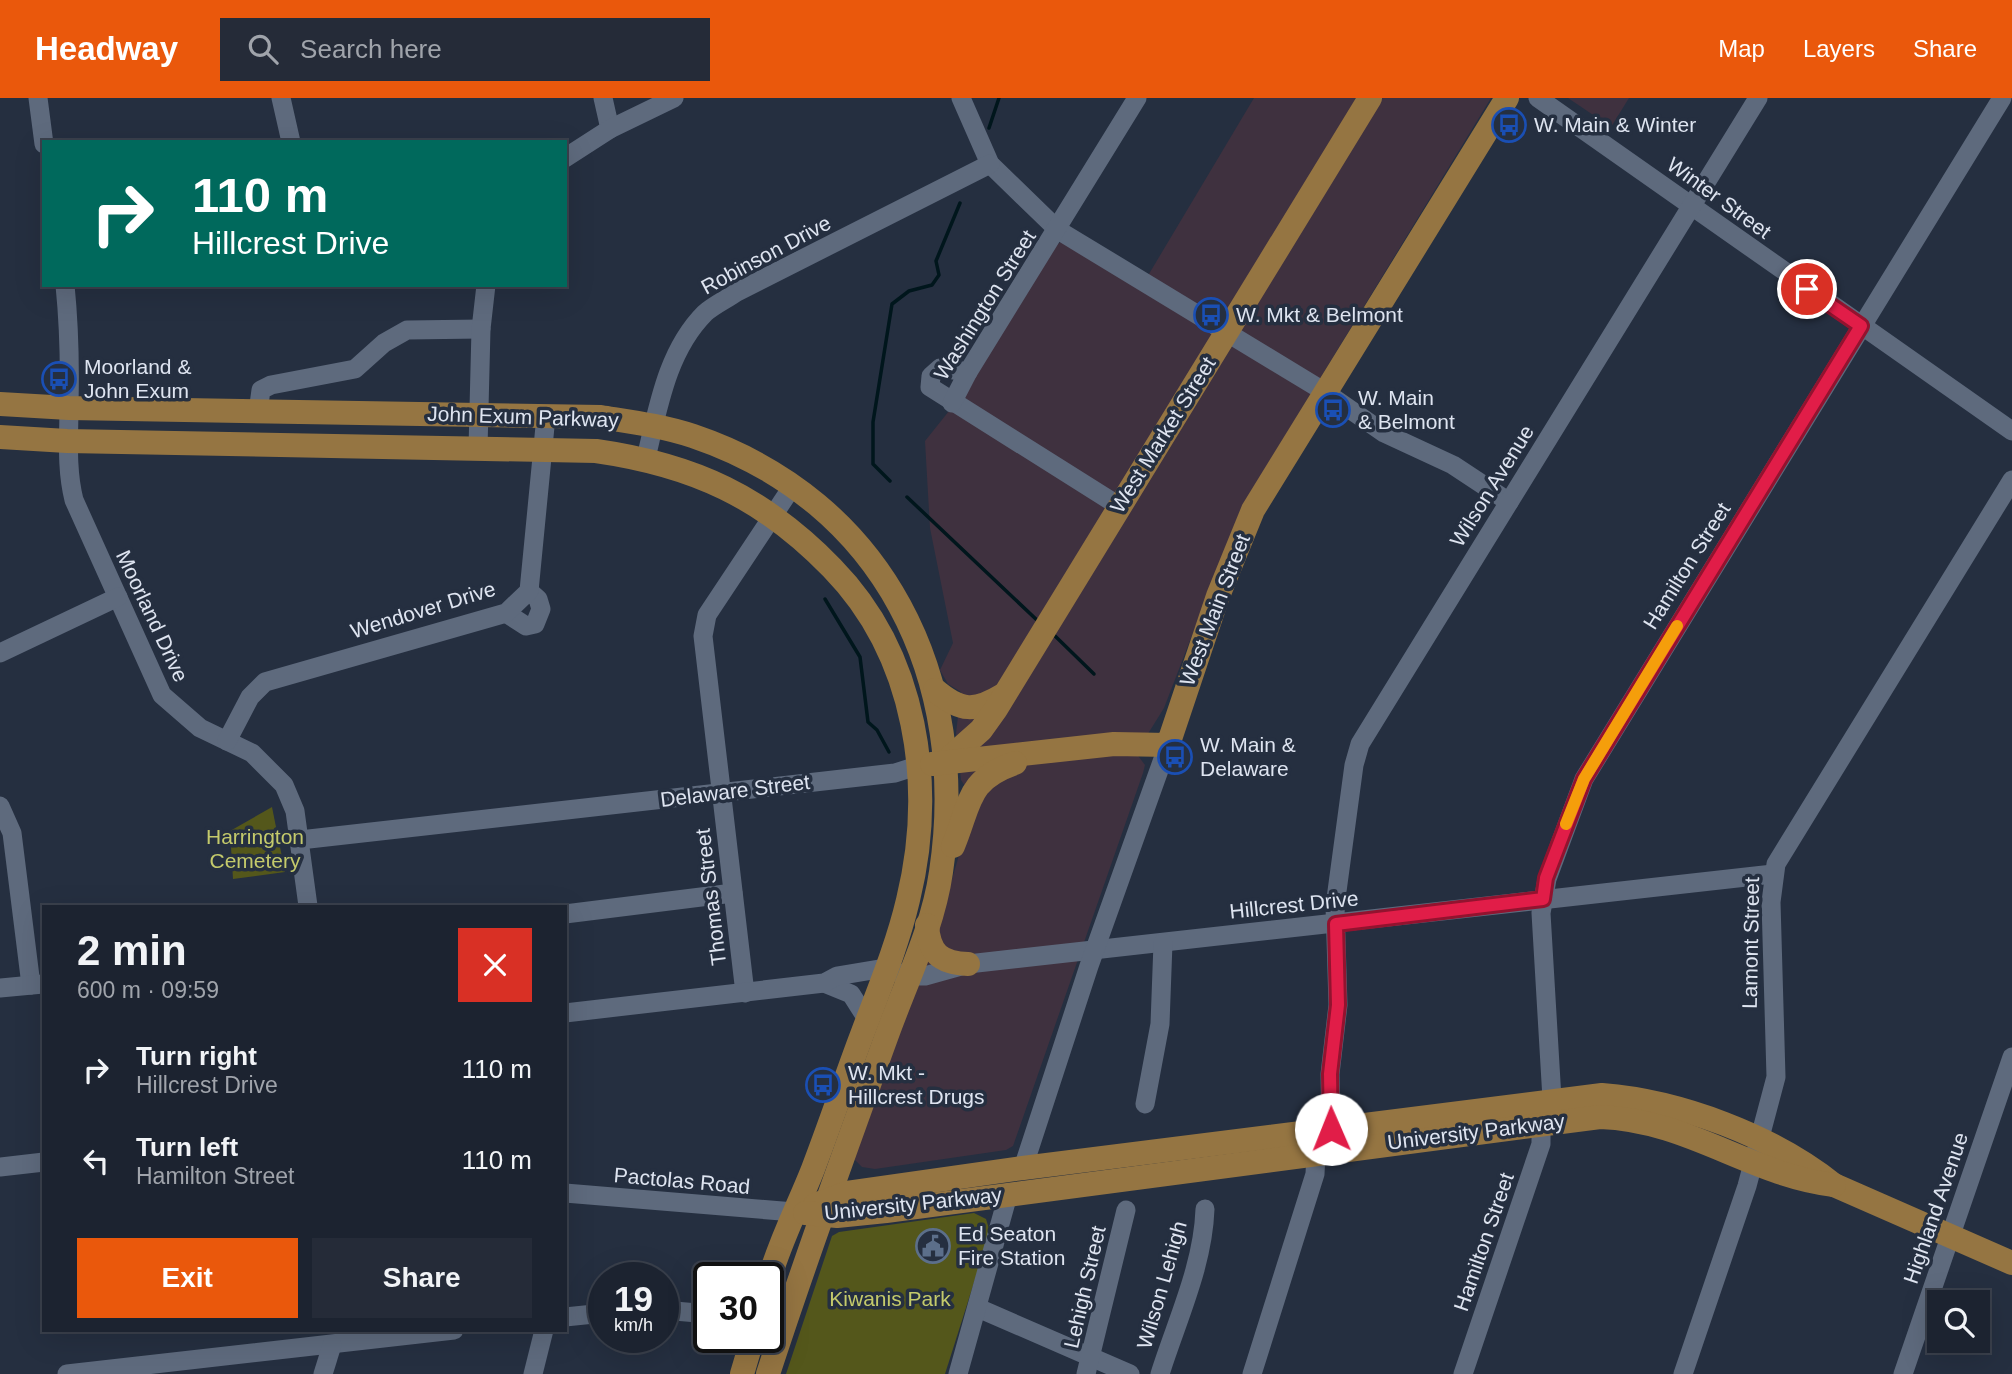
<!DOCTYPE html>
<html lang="en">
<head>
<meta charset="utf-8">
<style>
	body { margin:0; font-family:Arial,sans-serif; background:#252b38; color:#f1f3f6; height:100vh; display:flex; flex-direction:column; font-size:26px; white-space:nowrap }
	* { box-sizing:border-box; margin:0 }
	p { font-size:23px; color:#a0a4ab }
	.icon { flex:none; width:38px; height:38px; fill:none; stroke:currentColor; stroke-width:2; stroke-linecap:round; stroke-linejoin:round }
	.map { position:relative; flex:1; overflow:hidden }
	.panel { position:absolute; left:42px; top:807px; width:525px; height:427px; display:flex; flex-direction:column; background:#1c2330; border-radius:0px; box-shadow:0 7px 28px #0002,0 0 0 2px #3a404c }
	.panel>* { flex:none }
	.guide { position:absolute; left:42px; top:42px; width:525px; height:147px; border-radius:0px; box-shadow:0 7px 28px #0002,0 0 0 2px #3a404c; background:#00695c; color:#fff; overflow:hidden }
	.fabs { position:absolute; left:1927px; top:1192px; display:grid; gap:14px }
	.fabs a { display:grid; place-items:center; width:63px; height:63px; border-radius:0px; background:#1c2330; box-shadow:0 7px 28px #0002,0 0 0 2px #3a404c; font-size:35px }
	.speed { position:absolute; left:588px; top:1164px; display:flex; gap:14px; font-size:35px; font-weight:700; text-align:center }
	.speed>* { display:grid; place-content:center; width:91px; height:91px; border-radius:50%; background:#1c2330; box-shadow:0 7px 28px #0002,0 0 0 2px #3a404c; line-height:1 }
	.speed small { font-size:18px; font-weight:400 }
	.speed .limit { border:4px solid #111; border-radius:10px; background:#fff; color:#111 }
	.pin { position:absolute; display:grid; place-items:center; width:60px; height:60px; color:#fff; margin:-30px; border:4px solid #fff; border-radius:50%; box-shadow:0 2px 7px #0007 }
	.me { position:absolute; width:77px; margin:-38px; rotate:359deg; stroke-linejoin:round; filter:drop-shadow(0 0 5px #0008) }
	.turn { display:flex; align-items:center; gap:24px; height:147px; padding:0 35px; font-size:32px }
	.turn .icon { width:91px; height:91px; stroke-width:2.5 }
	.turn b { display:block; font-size:49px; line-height:60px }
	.round { display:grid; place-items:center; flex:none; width:74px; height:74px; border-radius:0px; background:#252b38 }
	.summary { display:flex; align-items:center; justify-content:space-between; height:119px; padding:0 35px }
	h1 { font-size:42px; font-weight:700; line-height:52px }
	.primary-button { display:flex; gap:14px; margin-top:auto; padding:14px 35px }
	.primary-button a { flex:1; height:80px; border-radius:0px; background:#ea580c; color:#fff; font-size:28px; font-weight:700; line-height:80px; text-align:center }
	.primary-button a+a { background:#252b38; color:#f1f3f6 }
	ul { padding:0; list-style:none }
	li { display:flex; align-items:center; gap:21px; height:91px; padding:0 35px }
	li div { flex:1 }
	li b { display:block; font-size:26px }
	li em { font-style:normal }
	header { display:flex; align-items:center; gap:42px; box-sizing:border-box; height:98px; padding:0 35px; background:#ea580c; color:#fff }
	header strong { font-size:33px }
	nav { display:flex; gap:38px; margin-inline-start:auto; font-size:24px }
	.search { width:490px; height:63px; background:#252b38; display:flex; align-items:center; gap:18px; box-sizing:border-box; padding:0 24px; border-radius:0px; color:#a0a4ab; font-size:26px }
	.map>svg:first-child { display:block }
	.commercial { fill:#3f313f }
	.green { fill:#54571b }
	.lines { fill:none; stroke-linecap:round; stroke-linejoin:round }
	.stream { stroke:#00161c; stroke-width:3.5 }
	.minor { stroke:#5e6a7d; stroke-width:19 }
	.major { stroke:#957542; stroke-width:24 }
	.route-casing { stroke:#92132f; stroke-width:18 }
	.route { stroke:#e11d48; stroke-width:12 }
	.slow { stroke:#f59e0b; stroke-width:12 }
	.labels { text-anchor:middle; stroke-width:7; stroke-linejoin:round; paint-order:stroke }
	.poi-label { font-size:21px; fill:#dee4f0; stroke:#252f40; text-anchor:start }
	.street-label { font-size:21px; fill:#dee4f0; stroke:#252f40 }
	.park-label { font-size:21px; fill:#c4ca6b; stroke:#252f40 }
</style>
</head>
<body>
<header>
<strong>Headway</strong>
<div class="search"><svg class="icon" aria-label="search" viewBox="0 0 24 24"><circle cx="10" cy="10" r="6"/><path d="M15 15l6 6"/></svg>Search here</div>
<nav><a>Map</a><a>Layers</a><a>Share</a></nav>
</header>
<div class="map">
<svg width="2012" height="1276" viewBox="0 0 2012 1276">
	<rect width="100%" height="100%" fill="#252f40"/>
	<g class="commercial">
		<path d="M 1254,0 L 1491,0 L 1241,410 L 1164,610 L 1136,655 L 1145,667 L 1143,675 L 1013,1048 L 1006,1052 L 875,1071 L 862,1069 L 854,1061 L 937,832 L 975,703 L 961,682 L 956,635 L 961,594 L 948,586 L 940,572 L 953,545 L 930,430 L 925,343 L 965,293 L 1054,148 L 1061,144 L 1140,191 Z"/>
		<path d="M 1568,0 L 1629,0 L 1611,29 Z"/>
	</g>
	<g class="green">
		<path d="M 272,709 L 285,774 L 233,781 L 230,733 Z"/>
		<path d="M 974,1115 L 986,1121 L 990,1134 L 945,1276 L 786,1276 L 832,1138 L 839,1134 Z"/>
	</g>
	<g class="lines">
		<g class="stream">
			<path d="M 989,30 L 999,0"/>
			<path d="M 890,383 L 873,366 L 873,324 L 892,206 L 909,193 L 932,187 L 939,177 L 936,163 L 960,105"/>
			<path d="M 907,399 L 1039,524"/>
			<path d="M 825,501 L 860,559 L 868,624 L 877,632 L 889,654"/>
			<path d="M 1053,536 L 1094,576"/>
		</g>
		<g class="minor">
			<path d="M 38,0 L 44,46"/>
			<path d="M 281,0 L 291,44"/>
			<path d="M 603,0 L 610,31"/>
			<path d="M 961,0 L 990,66 L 1058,132 L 1325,294 L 1384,335 L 1453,367 L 1509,404"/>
			<path d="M 1538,0 L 2012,333"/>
			<path d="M 565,60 L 610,31 L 674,0"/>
			<path d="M 65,187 C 69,227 70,266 69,306 C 69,339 66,370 74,402 L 162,597 L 200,630 L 252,655 L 284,687 L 295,713 L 308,808"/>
			<path d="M 968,274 L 940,270 L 931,278 L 930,289 L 1119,408"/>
			<path d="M 952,305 L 968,274 L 1137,0"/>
			<path d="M 258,314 L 261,292 L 271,287 L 355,271 L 384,245 L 407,232 L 481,231"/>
			<path d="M 478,350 L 481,231 L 486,187"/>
			<path d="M 646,360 C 658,310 667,253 705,215 C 714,207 727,201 737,194 L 990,66"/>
			<path d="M 506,515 L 526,528 L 535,526 L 541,511 L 538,501 L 529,493"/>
			<path d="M 0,555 L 118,499"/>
			<path d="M 227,643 L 250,599 L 265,584 L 506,515 L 529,493 L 546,318"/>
			<path d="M 0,708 L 12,735 L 31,887"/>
			<path d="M 300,742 L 895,675 L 920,667"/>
			<path d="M 565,816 L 733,795"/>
			<path d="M 824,885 L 851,896 L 867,921"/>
			<path d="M 0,890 L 43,886"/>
			<path d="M 745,895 L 703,538 L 707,517 L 792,389"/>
			<path d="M 565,915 L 824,885 L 837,878 L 885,870 L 908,878 L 925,878 L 968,866 L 1773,776"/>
			<path d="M 1552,1001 L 1541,815 L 1547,781 L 1584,681 L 2002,0"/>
			<path d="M 1145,1006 L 1160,926 L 1163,845"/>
			<path d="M 1331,1031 L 1330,976 L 1338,907 L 1335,808 L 1354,667 L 1360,646 L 1758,0"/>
			<path d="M 0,1069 L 44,1064"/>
			<path d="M 1023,1070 L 1089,868 L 1168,647"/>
			<path d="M 565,1095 L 794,1114"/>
			<path d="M 978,1210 L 1130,1276"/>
			<path d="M 663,1212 L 709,1216"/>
			<path d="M 565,1219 L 604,1215"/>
			<path d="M 67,1276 L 454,1232"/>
			<path d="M 323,1276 L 332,1247"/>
			<path d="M 533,1276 L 544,1232"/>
			<path d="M 958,1276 L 1008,1097"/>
			<path d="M 1086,1276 L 1126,1112"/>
			<path d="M 1160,1276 C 1177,1222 1203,1168 1205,1111"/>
			<path d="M 1252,1276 L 1315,1076 L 1316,1055"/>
			<path d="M 1463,1276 L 1541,1046 L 1541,1025"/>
			<path d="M 1683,1276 L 1747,1088 L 1776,979 L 1771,804 L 1776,766 L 2012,382"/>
			<path d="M 1903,1276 L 2012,959"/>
		</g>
		<g class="major">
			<path d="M 0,306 L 69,310 L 601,319 C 632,324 663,328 693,338 C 885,403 970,581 941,774 C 933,830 906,884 887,937 C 846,1050 805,1162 768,1276"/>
			<path d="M 0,339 L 67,343 L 596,353 C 694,367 763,399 832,470 C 917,557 936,687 908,802 C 897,849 877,896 860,942 C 844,985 829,1029 813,1071 C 798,1109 779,1145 768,1185"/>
			<path d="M 935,592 C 961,614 975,614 1003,597"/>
			<path d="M 945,664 L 981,632 L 996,611 L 1370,0"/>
			<path d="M 932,666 L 1114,646 L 1168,647 L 1218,498 L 1253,412 L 1507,0"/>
			<path d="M 953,748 C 971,705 966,682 1015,665"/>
			<path d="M 927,827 C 929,855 940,865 968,866"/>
			<path d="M 815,1107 L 847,1095 L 1023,1070 L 1602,997 C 1680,1003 1773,1038 1834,1087 L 2012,1165"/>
			<path d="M 805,1115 L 837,1118 L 886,1113 L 1600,1019 C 1689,1022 1750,1077 1834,1087"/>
			<path d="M 742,1276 L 753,1239"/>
		</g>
	</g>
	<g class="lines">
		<g class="route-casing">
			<path id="route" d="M 1331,1031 L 1330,976 L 1338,907 L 1336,826 L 1543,801 L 1546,780 L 1584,681 L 1861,228 L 1807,191"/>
		</g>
		<use href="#route" class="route"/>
		<path class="slow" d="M 1566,726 L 1584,681 L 1677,528"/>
	</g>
	<defs>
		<g id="bus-ring" transform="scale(1.75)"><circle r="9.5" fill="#252f40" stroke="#1a4fb4" stroke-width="1.5"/><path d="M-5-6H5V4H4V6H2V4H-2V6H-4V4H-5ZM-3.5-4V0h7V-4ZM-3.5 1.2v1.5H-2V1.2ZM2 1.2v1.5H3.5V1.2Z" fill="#1a4fb4"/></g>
		<g id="civic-ring" transform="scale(1.75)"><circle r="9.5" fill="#252f40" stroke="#5c6f8a" stroke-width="1.5"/><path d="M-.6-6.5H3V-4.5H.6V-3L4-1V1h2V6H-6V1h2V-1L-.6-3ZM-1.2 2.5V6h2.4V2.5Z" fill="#5c6f8a"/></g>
	</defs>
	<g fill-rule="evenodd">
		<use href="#bus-ring" x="1509" y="27"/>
		<use href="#bus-ring" x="1211" y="217"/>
		<use href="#bus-ring" x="59" y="281"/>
		<use href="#bus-ring" x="1333" y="312"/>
		<use href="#bus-ring" x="1175" y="659"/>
		<use href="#bus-ring" x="823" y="987"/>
		<use href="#civic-ring" x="933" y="1148"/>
	</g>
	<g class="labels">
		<g class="poi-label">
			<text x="1534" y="34">W. Main &amp; Winter</text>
			<text x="1236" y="224">W. Mkt &amp; Belmont</text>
			<text x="84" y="276">Moorland &amp;<tspan x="84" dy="24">John Exum</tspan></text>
			<text x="1358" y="307">W. Main<tspan x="1358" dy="24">&amp; Belmont</tspan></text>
			<text x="1200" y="654">W. Main &amp;<tspan x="1200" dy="24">Delaware</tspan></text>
			<text x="848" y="982">W. Mkt -<tspan x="848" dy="24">Hillcrest Drugs</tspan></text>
			<text x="958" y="1143">Ed Seaton<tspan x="958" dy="24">Fire Station</tspan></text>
		</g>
		<g class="street-label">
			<text transform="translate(1719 100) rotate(36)" y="7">Winter Street</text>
			<text transform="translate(766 157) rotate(-28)" y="7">Robinson Drive</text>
			<text transform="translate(985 207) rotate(-58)" y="7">Washington Street</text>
			<text transform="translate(523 319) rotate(2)" y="7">John Exum Parkway</text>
			<text transform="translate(1163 337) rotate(-58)" y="7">West Market Street</text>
			<text transform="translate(1492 388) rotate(-58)" y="7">Wilson Avenue</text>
			<text transform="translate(1687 468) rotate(-58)" y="7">Hamilton Street</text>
			<text transform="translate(423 512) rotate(-17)" y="7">Wendover Drive</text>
			<text transform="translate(1215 512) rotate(-69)" y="7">West Main Street</text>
			<text transform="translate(152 518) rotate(65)" y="7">Moorland Drive</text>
			<text transform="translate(735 693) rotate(-7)" y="7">Delaware Street</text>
			<text transform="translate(711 799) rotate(-97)" y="7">Thomas Street</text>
			<text transform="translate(1294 807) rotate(-6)" y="7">Hillcrest Drive</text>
			<text transform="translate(1751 845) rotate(-89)" y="7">Lamont Street</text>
			<text transform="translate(1476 1034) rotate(-7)" y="7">University Parkway</text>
			<text transform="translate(682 1083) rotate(5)" y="7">Pactolas Road</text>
			<text transform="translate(913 1106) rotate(-6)" y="7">University Parkway</text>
			<text transform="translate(1936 1110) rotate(-71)" y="7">Highland Avenue</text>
			<text transform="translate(1484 1144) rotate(-71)" y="7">Hamilton Street</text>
			<text transform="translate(1162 1187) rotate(-74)" y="7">Wilson Lehigh</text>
			<text transform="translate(1085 1189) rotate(-77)" y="7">Lehigh Street</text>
		</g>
		<g class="park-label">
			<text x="255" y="746">Harrington<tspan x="255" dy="24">Cemetery</tspan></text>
			<text x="890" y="1208">Kiwanis Park</text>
		</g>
	</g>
</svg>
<div class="fabs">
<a><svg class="icon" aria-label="search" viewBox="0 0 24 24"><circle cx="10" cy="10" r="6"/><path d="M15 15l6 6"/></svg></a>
</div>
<div class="speed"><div>19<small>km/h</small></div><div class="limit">30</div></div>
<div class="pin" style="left:1807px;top:191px;background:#d93025"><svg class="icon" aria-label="arrive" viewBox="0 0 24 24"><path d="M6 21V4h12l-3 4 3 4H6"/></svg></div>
<svg class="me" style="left:1331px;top:1031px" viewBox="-20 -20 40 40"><circle r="19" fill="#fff"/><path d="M0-13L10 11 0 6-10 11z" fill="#e11d48"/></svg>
<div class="guide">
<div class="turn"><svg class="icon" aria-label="right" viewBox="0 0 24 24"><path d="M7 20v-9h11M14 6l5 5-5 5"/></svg><div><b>110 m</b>Hillcrest Drive</div></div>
</div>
<section class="panel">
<div class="summary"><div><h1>2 min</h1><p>600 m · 09:59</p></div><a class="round" style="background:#d93025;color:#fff"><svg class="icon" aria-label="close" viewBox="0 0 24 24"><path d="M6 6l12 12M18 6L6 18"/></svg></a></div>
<ul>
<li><svg class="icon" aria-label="right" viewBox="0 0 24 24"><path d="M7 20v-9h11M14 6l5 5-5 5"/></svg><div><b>Turn right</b><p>Hillcrest Drive</p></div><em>110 m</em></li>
<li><svg class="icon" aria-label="left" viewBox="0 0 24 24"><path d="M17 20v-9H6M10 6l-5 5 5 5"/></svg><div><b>Turn left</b><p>Hamilton Street</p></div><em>110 m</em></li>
</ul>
<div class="primary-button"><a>Exit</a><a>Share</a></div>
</section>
</div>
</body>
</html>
